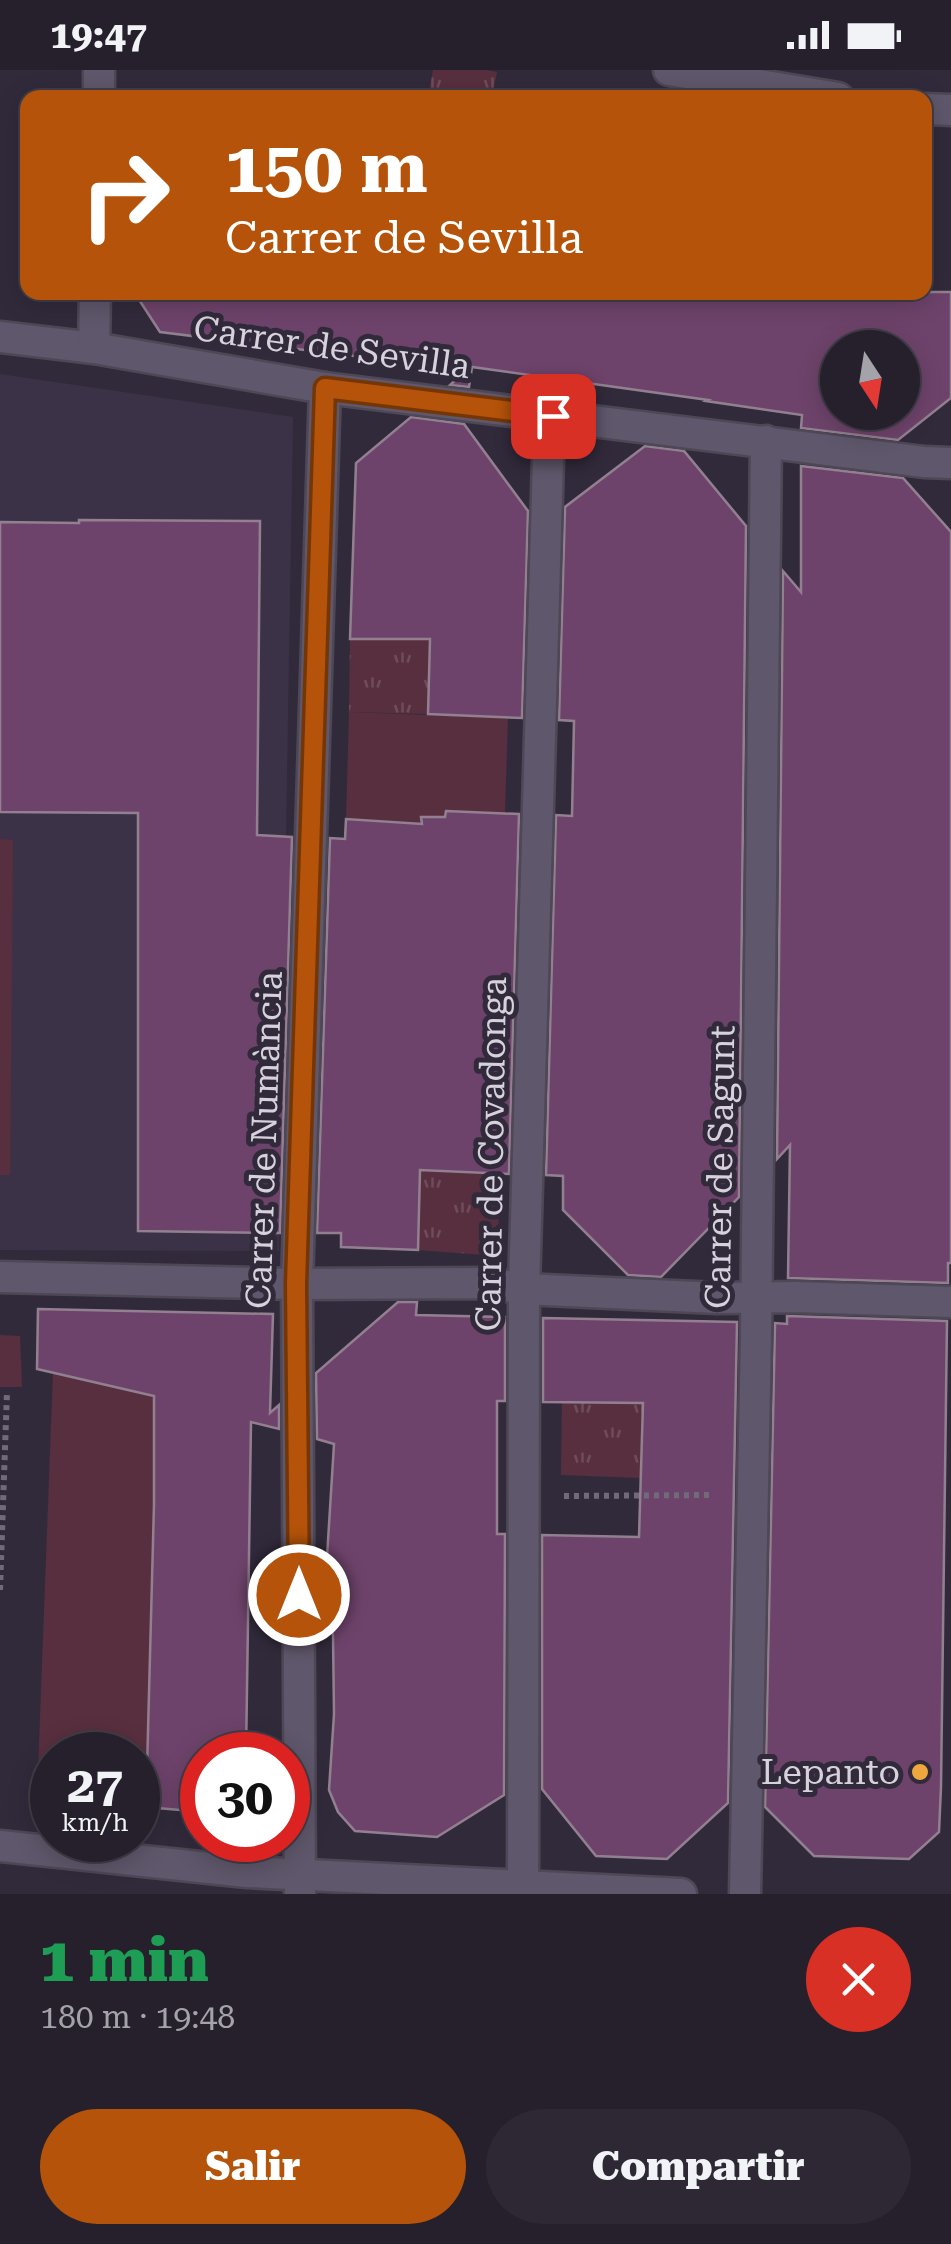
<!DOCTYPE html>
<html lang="es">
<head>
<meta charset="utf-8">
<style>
	body { margin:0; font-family:"Roboto Serif",serif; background:#2d2834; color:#f1f3f6; height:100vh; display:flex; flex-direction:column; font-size:38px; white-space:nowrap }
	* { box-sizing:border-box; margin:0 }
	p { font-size:32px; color:#a3a3a9 }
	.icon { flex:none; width:55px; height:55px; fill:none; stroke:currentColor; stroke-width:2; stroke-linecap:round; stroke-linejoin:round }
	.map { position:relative; height:1824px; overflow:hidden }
	.side { display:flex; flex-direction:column; background:#25202c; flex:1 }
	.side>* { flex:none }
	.banner { position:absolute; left:20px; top:20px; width:912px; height:210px; border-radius:20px; box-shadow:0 5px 25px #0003,0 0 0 2px #423e48; background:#b45309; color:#fff; overflow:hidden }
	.needle { width:65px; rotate:168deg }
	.controls { position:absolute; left:820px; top:260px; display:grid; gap:20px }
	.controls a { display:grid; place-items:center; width:100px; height:100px; border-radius:50%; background:#25202c; box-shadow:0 5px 25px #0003,0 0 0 2px #423e48; font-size:50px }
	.speed { position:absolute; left:30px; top:1662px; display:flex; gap:20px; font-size:50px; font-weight:700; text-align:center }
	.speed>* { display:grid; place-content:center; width:130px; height:130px; border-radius:50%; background:#25202c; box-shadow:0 5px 25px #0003,0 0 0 2px #423e48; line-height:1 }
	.speed small { font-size:25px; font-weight:400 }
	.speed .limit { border:15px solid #d22; background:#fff; color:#111 }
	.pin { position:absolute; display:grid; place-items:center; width:85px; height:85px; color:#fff; margin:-42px; border-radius:20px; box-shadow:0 5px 15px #0006 }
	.me { position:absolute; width:110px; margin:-55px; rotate:0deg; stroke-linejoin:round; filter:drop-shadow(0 0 8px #0008) }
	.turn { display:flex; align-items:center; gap:35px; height:210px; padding:0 40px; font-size:45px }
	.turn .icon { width:130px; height:130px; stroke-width:2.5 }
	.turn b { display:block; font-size:70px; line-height:85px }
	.round { display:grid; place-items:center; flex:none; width:105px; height:105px; border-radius:52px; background:#2d2834 }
	.head { display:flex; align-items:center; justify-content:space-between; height:170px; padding:0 40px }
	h1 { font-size:60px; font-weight:800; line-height:75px; color:#1e9e55 }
	.action { display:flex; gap:20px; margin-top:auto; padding:20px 40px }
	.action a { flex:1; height:115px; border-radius:60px; background:#b45309; color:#fff; font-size:40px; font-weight:800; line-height:115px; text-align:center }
	.action a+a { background:#2d2834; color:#f1f3f6 }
	.status { display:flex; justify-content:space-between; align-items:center; height:70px; padding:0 50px; background:#25202c; direction:ltr }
	.status svg { height:28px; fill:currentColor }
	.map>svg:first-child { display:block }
	.built { fill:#3c3248 }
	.grass { fill:url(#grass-tufts) }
	.garden { fill:#582f3f }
	.building { fill:#6e436b; stroke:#928090; stroke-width:2.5; fill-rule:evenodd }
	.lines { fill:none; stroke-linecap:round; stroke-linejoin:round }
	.street-casing { stroke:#4e4756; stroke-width:35 }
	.path { stroke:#706a79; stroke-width:6; stroke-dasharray:5 5; stroke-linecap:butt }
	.street { stroke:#5f576b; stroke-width:30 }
	.route-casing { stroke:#753606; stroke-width:25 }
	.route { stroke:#b45309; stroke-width:18 }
	.poi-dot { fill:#f0a63e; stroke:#312a3b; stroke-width:4 }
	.labels { text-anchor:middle; stroke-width:10; stroke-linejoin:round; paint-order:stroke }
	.street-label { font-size:35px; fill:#d6d1dc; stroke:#312a3b }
	.poi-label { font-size:35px; fill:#d6d1dc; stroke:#312a3b; text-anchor:end }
</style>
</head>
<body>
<div class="status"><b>19:47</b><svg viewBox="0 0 49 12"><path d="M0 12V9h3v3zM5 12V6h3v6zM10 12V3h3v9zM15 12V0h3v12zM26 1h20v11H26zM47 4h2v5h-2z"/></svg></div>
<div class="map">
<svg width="951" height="1824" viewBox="0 0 951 1824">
	<defs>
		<pattern id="grass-tufts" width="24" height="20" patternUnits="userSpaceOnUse" patternTransform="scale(2.5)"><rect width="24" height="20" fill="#582f3f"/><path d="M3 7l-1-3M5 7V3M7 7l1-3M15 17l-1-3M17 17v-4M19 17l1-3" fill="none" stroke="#6f4c5a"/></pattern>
	</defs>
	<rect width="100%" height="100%" fill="#312a3b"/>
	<path class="built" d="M 0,304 L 293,347 L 279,1181 L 0,1180 Z"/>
	<g class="grass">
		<path d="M 433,0 L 487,0 L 497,2 L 492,27 L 428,27 Z"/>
		<path d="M 350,569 L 430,569 L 428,644 L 349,642 Z"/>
		<path d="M 420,1100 L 498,1103 L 499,1186 L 418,1180 Z"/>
		<path d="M 562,1332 L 643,1333 L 641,1408 L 561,1405 Z"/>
	</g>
	<g class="garden">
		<path d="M 349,642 L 508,648 L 505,743 L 447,741 L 445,747 L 421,747 L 422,754 L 346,750 Z"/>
		<path d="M 0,769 L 13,770 L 10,1105 L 0,1105 Z"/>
		<path d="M 0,1265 L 20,1266 L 22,1317 L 0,1317 Z"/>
		<path d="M 53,1302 L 154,1326 L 153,1479 L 146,1737 L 138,1737 L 138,1685 L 52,1685 L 52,1728 L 37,1727 Z"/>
	</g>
	<g class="building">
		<path d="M 134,222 L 951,222 L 951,328 L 898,370 L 801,358 L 802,345 L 706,331 L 708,330 L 472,297 L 469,317 L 450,315 L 467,300 L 160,262 ZM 838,278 L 902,278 L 902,342 L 838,342 Z"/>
		<path d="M 411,347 L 464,354 L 528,441 L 522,648 L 428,644 L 430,569 L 350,569 L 356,393 Z"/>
		<path d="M 645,376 L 684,381 L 746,456 L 739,1127 L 661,1207 L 628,1205 L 563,1140 L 563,1106 L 546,1105 L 556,745 L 572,746 L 574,651 L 559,650 L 565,437 Z"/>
		<path d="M 801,396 L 903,408 L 951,462 L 951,1193 L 948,1193 L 948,1213 L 788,1208 L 790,1075 L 777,1089 L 783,501 L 801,522 Z"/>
		<path d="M 79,450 L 260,451 L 257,765 L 292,767 L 280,1163 L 138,1161 L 138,743 L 0,742 L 0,452 L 79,453 Z"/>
		<path d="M 446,741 L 519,744 L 509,1104 L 420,1100 L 418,1180 L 341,1177 L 341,1163 L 317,1163 L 330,768 L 345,769 L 346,749 L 422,754 L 421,747 L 445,747 Z"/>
		<path d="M 398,1232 L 417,1232 L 416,1245 L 505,1247 L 505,1331 L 497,1331 L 497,1464 L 505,1464 L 504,1725 L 437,1767 L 355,1761 L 338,1742 L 329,1720 L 334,1644 L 333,1566 L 327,1487 L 334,1374 L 317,1369 L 316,1303 Z"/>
		<path d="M 38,1239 L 273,1244 L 270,1343 L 279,1335 L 279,1359 L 251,1352 L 246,1685 L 202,1685 L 202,1742 L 146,1737 L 154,1434 L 154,1326 L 37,1299 Z"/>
		<path d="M 787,1246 L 947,1251 L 941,1717 L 939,1762 L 909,1789 L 814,1786 L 765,1737 L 775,1253 L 787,1254 Z"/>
		<path d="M 543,1248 L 737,1252 L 728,1733 L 667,1789 L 596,1786 L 542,1719 L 542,1465 L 639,1467 L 643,1333 L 543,1332 Z"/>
	</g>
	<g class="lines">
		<g class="street-casing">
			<g id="street">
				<path d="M 669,0 L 838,28"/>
				<path d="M 99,28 L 99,0"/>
				<path d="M 925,39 L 951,40"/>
				<path d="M 0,267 L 94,278 L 325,318 L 924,392 L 951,393"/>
				<path d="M 94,278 L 95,222"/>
				<path d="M 0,1207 L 297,1214 L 490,1213 L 524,1219 L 717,1228 L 795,1227 L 951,1232"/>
				<path d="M 0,1776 L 247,1802 L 681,1824"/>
				<path d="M 300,1824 L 297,1214 L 325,318"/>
				<path d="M 523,1824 L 524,1219 L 548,390 L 553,346"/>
				<path d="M 745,1824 L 756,1265 L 766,371"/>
			</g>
		</g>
		<g class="path">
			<path d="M 564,1426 L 712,1425"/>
			<path d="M 0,1520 L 7,1322"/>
		</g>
		<use href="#street" class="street"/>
	</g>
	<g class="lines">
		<g class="route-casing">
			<path id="route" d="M 299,1525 L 296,1214 L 325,318 L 553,346"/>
		</g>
		<use href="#route" class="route"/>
	</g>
	<circle class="poi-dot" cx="920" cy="1702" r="10"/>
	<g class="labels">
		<g class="street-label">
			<text transform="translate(332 277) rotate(8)" y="12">Carrer de Sevilla</text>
			<text transform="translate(264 1070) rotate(-88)" y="12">Carrer de Numància</text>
			<text transform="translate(491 1084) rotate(-89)" y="12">Carrer de Covadonga</text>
			<text transform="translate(720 1097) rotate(-89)" y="12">Carrer de Sagunt</text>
		</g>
		<g class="poi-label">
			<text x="900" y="1714">Lepanto</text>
		</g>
	</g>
</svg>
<div class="controls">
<a><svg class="needle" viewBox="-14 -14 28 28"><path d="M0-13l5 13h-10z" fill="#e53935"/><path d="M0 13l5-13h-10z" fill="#a3a3a9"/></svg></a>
</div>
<div class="speed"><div>27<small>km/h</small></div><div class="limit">30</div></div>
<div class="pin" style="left:553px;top:346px;background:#d93025"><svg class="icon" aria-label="arrive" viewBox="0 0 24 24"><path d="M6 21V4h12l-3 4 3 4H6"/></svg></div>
<svg class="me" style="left:299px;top:1525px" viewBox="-20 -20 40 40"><circle r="17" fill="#b45309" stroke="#fff" stroke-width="3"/><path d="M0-11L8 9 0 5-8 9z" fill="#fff"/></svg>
<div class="banner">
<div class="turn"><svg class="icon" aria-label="right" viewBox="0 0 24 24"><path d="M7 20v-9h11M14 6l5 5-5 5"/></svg><div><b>150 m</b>Carrer de Sevilla</div></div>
</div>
</div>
<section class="side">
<div class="head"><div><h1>1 min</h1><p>180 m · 19:48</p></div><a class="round" style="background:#d93025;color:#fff"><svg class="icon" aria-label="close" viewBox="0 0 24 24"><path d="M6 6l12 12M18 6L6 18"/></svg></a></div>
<div class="action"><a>Salir</a><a>Compartir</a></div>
</section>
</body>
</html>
